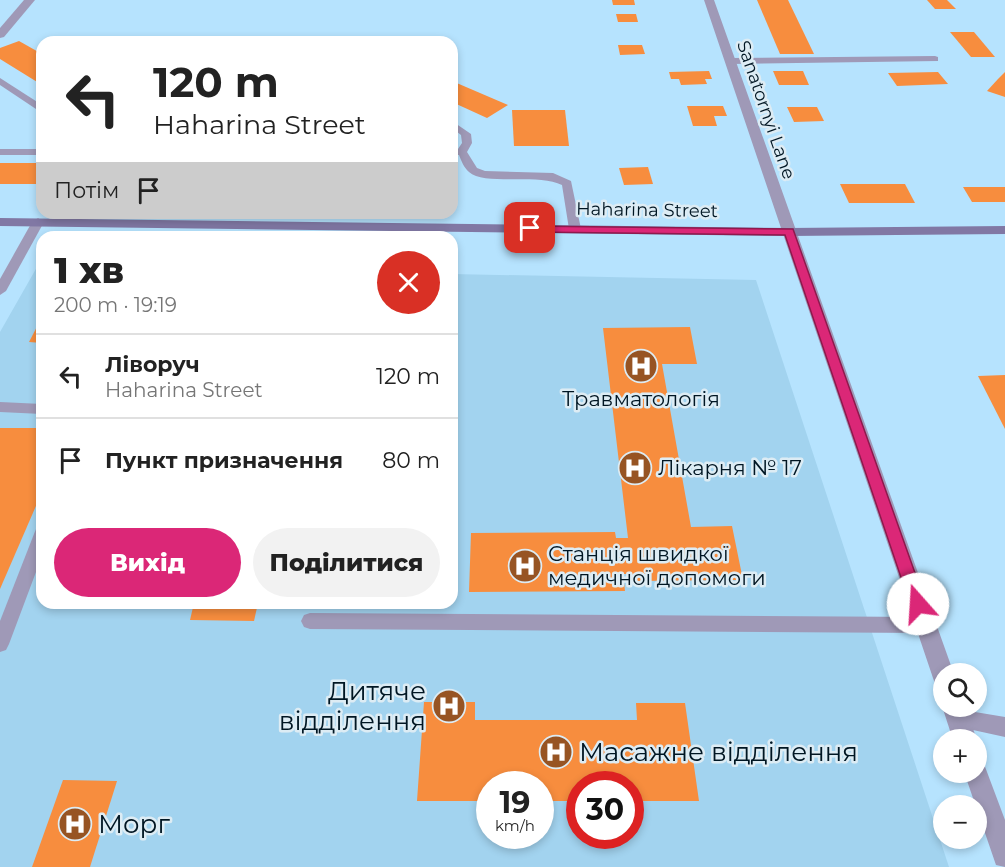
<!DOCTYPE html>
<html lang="uk">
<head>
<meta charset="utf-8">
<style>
	body { margin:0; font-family:Montserrat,sans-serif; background:#f2f2f2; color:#222; height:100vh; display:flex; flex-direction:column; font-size:22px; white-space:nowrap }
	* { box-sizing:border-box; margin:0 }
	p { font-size:20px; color:#767676 }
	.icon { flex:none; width:33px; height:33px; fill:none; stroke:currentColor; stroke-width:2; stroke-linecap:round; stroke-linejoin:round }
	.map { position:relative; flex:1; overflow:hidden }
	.panel { position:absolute; left:36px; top:231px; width:422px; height:378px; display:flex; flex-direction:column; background:#fff; border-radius:18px; box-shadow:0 3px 9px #0003 }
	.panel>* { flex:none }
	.guide { position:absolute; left:36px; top:36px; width:422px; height:183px; border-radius:18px; box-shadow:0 3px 9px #0003; background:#fff; color:#222; overflow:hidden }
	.fabs { position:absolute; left:933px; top:663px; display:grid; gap:12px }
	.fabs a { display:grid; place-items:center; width:54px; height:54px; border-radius:50%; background:#fff; box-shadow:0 3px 9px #0003; font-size:30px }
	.speed { position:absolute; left:476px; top:771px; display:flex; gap:12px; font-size:30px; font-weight:700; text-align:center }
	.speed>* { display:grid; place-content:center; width:78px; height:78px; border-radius:50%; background:#fff; box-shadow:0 3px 9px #0003; line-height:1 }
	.speed small { font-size:15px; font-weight:400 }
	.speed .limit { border:9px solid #d22; background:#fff; color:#111 }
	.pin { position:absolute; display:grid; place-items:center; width:51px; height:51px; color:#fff; margin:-26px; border-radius:12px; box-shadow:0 3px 9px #0006 }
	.me { position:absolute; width:66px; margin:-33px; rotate:341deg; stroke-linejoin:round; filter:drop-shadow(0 0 4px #0008) }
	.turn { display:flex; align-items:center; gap:21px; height:126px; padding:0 18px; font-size:27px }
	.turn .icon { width:78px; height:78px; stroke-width:2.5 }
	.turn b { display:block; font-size:42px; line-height:51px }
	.then { display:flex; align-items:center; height:57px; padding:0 18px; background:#0003; gap:12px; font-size:22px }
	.round { display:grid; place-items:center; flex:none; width:63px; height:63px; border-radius:32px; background:#f2f2f2 }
	.headline { display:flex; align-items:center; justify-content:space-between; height:102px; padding:0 18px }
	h1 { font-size:36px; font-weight:800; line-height:45px }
	.cta { display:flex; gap:12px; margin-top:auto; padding:12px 18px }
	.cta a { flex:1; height:69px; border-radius:36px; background:#db2777; color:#fff; font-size:24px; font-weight:800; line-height:69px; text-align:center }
	.cta a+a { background:#f2f2f2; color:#222 }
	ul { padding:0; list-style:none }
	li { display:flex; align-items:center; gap:18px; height:84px; padding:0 18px; border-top:2px solid #e0e0e0 }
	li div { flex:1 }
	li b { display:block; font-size:22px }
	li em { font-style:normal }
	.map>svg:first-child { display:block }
	.built { fill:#a2d3ef; fill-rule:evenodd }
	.building { fill:#f78d3e }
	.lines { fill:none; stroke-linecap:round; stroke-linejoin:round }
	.service { fill:#9f99b7; fill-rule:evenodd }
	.minor { fill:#9f99b7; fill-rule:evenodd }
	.secondary { fill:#8178a4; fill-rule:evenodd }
	.route { fill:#db2777; stroke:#8e194d; stroke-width:1.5 }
	.labels { text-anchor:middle; stroke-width:5; stroke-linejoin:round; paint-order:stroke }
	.far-street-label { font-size:18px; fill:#001623; stroke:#ddecf4 }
	.poi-label { font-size:21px; fill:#001623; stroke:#ddecf4; text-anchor:start }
	.near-poi-label { font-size:26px; fill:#001623; stroke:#ddecf4; text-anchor:start }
</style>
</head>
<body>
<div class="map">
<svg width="1005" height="867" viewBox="0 0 1005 867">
	<rect width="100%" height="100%" fill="#b6e3fe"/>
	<path class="built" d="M 37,267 L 42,267 L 42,603 L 452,603 L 452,274 L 756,280 L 949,867 L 0,867 L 0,332 ZM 489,784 L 540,784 L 540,836 L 489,836 ZM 579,784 L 630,784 L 630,836 L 579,836 Z"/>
	<g class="building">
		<path d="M 612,0 L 634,0 L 635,5 L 613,5 Z"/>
		<path d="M 757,0 L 788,0 L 814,54 L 780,54 Z"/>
		<path d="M 927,0 L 947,0 L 956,9 L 935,9 Z"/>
		<path d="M 616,14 L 636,14 L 638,22 L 618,22 Z"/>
		<path d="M 950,32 L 974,32 L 995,57 L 971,57 Z"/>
		<path d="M 19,41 L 42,54 L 42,85 L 0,59 L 0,48 Z"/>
		<path d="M 618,45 L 642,45 L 645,54 L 620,55 Z"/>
		<path d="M 709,71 L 712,79 L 705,79 L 707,84 L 681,85 L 679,79 L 671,79 L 669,72 Z"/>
		<path d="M 773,71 L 803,71 L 809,85 L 779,85 Z"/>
		<path d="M 938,72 L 948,84 L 897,86 L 888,73 Z"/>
		<path d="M 1005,72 L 1005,97 L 987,91 L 998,79 Z"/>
		<path d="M 452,81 L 508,105 L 487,118 L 452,102 Z"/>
		<path d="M 687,106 L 723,106 L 727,116 L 714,116 L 717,126 L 693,126 Z"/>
		<path d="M 787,107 L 817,107 L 824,121 L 794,122 Z"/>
		<path d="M 512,110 L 565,110 L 569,146 L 514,146 Z"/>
		<rect x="0" y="163" width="42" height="21"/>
		<path d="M 648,167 L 653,184 L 624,185 L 619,168 Z"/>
		<path d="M 840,184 L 905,184 L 915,203 L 849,203 Z"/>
		<path d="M 963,187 L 1005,187 L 1005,202 L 972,202 Z"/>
		<path d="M 42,317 L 42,343 L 29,342 Z"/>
		<path d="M 690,327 L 697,364 L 662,364 L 691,527 L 732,526 L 743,580 L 633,581 L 632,574 L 623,574 L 625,591 L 469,592 L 471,533 L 615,532 L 616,538 L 628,538 L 603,328 Z"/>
		<path d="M 1005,375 L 1005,429 L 978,376 Z"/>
		<path d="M 0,428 L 42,428 L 42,492 L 0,589 Z"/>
		<path d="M 194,603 L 258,603 L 254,621 L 190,620 Z"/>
		<path d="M 424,702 L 475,702 L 475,720 L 637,720 L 636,703 L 685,703 L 699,801 L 630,801 L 630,784 L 579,784 L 579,801 L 540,801 L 540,784 L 489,784 L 489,801 L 417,801 Z"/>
		<path d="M 63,780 L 117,781 L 90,867 L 32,867 Z"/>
	</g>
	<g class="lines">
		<g class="service">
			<path d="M 935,56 L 938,57 L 938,61 L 730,64 L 725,61 L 730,58 Z"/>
			<path d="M 0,78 L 42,105 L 42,113 L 0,85 Z"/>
			<path d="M 452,121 L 471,134 L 472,143 L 467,152 L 477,168 L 485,171 L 553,173 L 571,181 L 581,229 L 579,232 L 575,233 L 569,229 L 562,185 C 538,173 484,186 469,172 C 464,168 461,160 459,155 L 452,155 L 452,149 L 458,149 L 462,143 L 461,135 L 452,128 Z"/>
			<rect x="0" y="149" width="42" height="6"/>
			<path d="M 38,218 L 44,222 L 6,291 L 0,295 L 0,279 L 32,222 Z"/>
			<path d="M 0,402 L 42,404 L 42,414 L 0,412 Z"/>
			<path d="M 42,527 L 42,556 L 9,644 L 6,650 L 0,652 L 0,621 L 34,534 L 36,529 Z"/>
			<path d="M 310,613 L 925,617 L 931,619 L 934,625 L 931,631 L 925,633 L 310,629 L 304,627 L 301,621 L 304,615 Z"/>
			<path d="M 957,709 L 1005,717 L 1005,737 L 950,725 L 947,718 L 950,711 Z"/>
		</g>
		<g class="minor">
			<path d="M 24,0 L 35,0 L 4,37 L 0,38 L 0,28 Z"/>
			<path d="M 704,0 L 714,0 L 954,674 L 944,674 L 944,688 L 936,686 L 933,678 Z"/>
			<path d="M 944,701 L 944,706 L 965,706 L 977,740 L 976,741 L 953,740 L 942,706 Z"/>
			<path d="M 976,760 L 984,764 L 1005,820 L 1005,867 L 996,865 L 964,772 L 976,772 Z"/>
		</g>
		<path class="secondary" d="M 0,218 L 789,228 L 1005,226 L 1005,234 L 789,236 L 0,226 Z"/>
	</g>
	<path class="route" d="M 527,226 L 793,229 L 926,604 L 923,609 L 918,611 L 912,609 L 910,604 L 785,235 L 530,232 L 527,231 Z"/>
	<defs>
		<g id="hospital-disc" transform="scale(1.725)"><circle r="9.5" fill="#975423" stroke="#ddecf4"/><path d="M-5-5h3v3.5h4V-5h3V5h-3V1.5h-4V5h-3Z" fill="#fff"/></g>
	</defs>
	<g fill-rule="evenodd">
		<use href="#hospital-disc" x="641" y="366"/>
		<use href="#hospital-disc" x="635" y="468"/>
		<use href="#hospital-disc" x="525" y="566"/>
		<use href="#hospital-disc" x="449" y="706"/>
		<use href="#hospital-disc" x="556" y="752"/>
		<use href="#hospital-disc" x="75" y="824"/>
	</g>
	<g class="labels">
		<g class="far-street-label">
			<text transform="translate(766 110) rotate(71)" y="6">Sanatornyi Lane</text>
			<text transform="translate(647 210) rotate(1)" y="6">Haharina Street</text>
		</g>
		<g class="poi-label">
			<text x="641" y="406" text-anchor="middle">Травматологія</text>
			<text x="658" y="475">Лікарня № 17</text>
			<text x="548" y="561">Станція швидкої<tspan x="548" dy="24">медичної допомоги</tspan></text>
		</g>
		<g class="near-poi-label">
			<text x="426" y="700" text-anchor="end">Дитяче<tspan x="426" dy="30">відділення</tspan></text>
			<text x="579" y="761">Масажне відділення</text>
			<text x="98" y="833">Морг</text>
		</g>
	</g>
</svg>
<div class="fabs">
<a><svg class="icon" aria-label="search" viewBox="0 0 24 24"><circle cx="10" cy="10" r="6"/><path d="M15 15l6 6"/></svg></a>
<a>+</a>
<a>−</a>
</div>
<div class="speed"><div>19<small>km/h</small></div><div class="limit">30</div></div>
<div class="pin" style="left:530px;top:228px;background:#d93025"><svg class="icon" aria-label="arrive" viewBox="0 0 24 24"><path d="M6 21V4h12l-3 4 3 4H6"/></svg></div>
<svg class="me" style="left:918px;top:604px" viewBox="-20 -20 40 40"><circle r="19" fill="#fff"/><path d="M0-13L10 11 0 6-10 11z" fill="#db2777"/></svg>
<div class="guide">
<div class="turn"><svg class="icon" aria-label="left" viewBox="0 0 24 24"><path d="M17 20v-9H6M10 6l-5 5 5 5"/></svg><div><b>120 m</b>Haharina Street</div></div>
<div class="then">Потім<svg class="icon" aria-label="arrive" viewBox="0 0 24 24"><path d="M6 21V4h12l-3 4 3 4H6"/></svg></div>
</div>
<section class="panel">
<div class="headline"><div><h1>1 хв</h1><p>200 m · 19:19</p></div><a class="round" style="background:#d93025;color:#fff"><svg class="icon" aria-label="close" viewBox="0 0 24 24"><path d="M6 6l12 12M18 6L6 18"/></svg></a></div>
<ul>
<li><svg class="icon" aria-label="left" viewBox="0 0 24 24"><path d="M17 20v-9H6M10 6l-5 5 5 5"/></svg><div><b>Ліворуч</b><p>Haharina Street</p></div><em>120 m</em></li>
<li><svg class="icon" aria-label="arrive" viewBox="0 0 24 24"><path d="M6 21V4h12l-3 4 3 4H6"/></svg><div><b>Пункт призначення</b></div><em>80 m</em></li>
</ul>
<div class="cta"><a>Вихід</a><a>Поділитися</a></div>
</section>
</div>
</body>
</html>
